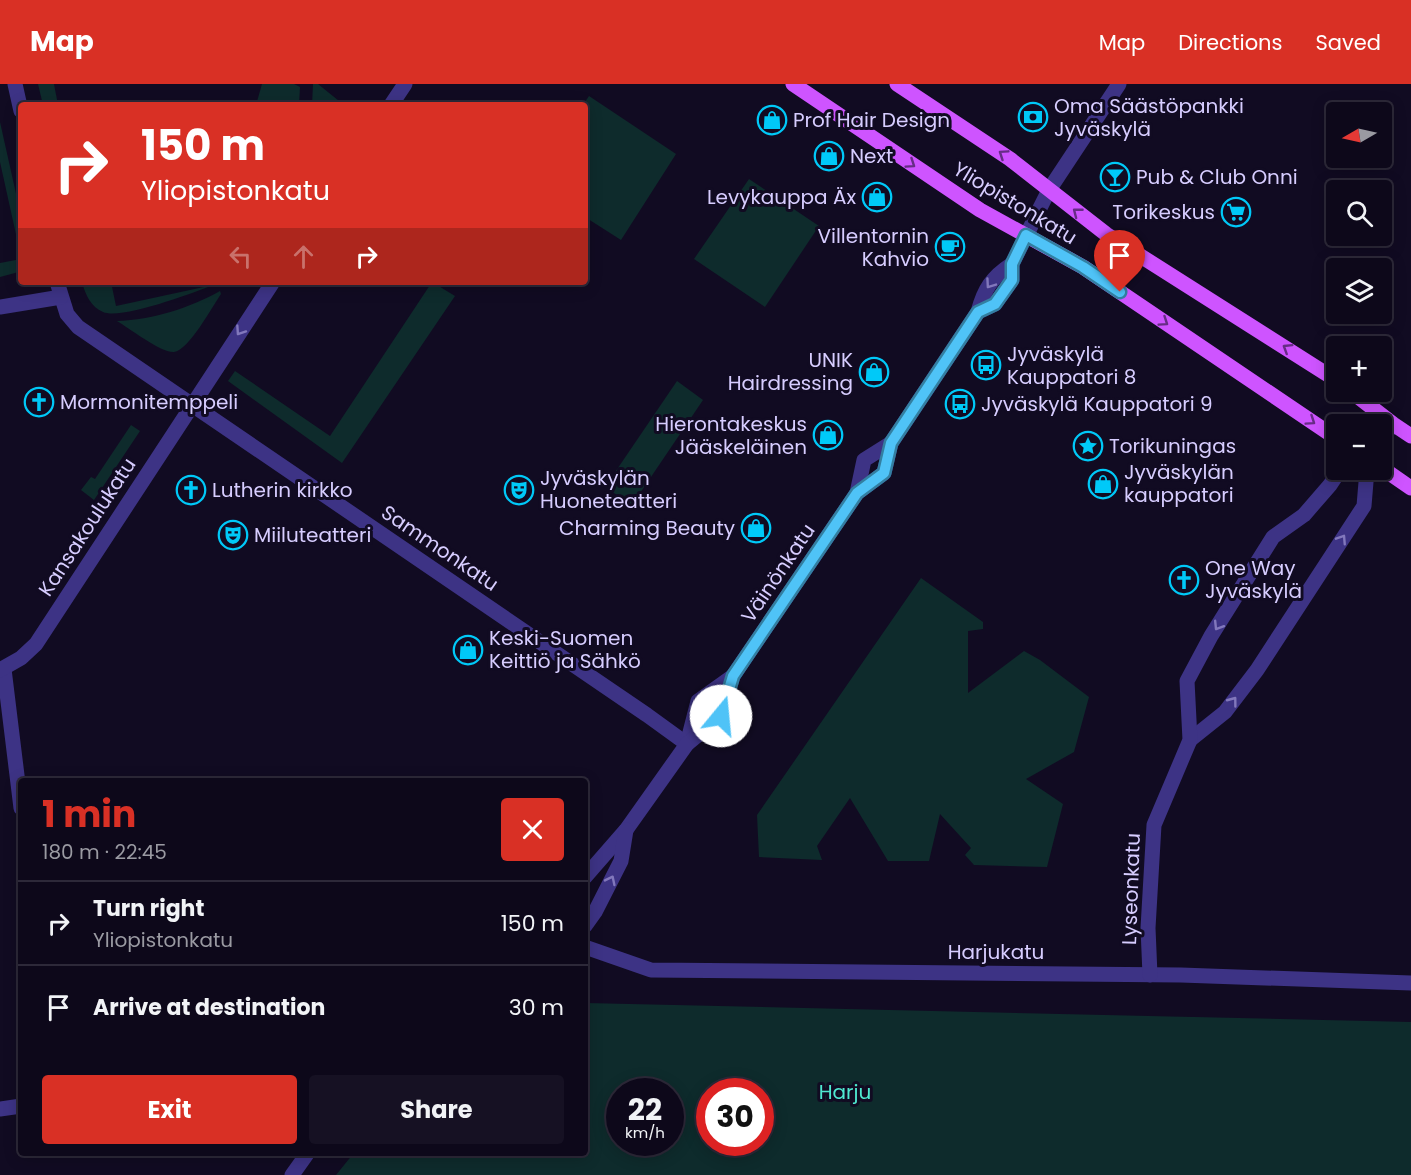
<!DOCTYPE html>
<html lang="en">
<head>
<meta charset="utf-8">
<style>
	body { margin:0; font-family:Poppins,sans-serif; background:#161123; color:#f1f3f6; height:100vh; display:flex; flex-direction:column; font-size:22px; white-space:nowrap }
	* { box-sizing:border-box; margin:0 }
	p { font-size:20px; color:#9a9aa2 }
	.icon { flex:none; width:33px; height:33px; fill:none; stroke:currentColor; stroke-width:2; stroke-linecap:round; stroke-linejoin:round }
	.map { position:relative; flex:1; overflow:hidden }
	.panel { position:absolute; left:18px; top:694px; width:570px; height:378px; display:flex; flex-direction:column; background:#0d081a; border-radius:6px; box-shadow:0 3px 15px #0003,0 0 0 2px #2d2939 }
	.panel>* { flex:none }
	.guide { position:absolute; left:18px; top:18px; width:570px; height:183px; border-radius:6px; box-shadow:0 3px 15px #0003,0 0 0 2px #2d2939; background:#d93025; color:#fff; overflow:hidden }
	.needle { width:39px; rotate:261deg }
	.tools { position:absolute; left:1326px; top:18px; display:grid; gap:12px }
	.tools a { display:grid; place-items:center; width:66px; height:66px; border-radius:6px; background:#0d081a; box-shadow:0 3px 15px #0003,0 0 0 2px #2d2939; font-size:30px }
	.speed { position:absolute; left:606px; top:994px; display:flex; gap:12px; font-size:30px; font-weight:700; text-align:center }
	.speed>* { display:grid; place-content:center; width:78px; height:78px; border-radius:50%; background:#0d081a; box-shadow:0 3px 15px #0003,0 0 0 2px #2d2939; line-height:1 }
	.speed small { font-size:15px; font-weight:400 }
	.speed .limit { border:9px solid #d22; background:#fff; color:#111 }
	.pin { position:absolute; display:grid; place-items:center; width:51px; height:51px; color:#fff; margin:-62px -26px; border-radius:50% 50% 50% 0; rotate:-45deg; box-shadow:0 0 6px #0007 }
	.pin .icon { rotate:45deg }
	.me { position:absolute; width:66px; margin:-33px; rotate:17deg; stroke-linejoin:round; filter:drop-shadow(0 0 4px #0008) }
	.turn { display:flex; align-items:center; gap:21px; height:126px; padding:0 24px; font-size:27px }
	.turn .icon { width:78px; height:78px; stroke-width:2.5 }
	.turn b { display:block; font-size:42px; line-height:51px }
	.lanes { display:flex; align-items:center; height:57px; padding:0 24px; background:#0003; justify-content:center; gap:30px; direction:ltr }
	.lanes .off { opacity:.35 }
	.round { display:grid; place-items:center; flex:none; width:63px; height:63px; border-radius:6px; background:#161123 }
	.overview { display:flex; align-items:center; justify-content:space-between; height:102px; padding:0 24px }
	h1 { font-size:36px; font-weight:700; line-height:45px; color:#d93025 }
	.cta { display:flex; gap:12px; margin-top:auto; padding:12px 24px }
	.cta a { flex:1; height:69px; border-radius:6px; background:#d93025; color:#fff; font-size:24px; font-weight:700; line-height:69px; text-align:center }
	.cta a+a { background:#161123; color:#f1f3f6 }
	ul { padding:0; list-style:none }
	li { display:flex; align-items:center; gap:18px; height:84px; padding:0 24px; border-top:2px solid #2d2939 }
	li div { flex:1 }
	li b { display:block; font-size:22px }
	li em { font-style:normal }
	header { display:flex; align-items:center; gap:36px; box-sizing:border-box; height:84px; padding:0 30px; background:#d93025; color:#fff }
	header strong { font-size:28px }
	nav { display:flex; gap:33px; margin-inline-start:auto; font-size:21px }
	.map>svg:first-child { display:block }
	.green { fill:#0e2b2c; fill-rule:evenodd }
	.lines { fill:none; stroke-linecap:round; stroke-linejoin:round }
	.minor { stroke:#3d3385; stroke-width:15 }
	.major { stroke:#ce54ff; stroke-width:15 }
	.oneway { stroke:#662c85 }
	.oneway2 { stroke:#8278bc }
	.route-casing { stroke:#337fa1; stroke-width:15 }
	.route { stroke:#4fc3f7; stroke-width:10 }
	.labels { text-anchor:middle; stroke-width:6; stroke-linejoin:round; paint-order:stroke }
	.poi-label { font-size:20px; fill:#d7cdff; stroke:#110b22; text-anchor:start }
	.street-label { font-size:20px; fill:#d7cdff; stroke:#110b22 }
	.park-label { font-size:20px; fill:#4fe8d0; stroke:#110b22 }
</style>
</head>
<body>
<header>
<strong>Map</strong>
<nav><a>Map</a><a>Directions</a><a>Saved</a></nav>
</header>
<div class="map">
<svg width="1411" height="1091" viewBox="0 0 1411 1091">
	<rect width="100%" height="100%" fill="#110b22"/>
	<g class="green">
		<path d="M 38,0 L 54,0 L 58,21 L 43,21 Z"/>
		<path d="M 262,0 L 294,0 L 300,3 L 299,21 L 256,21 Z"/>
		<path d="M 313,0 L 318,0 L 344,21 L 312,21 Z"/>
		<path d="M 589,12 L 676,70 L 621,156 L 585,133 L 585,21 L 583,21 Z"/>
		<path d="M 0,38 L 21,132 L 21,173 L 0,78 Z"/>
		<path d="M 749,95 L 819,142 L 765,223 L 694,175 Z"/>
		<path d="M 21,175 L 21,186 L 15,189 L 0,193 L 0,179 Z"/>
		<path d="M 82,198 L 111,198 L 116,222 L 213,201 C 193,209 121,236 103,228 C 91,223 85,210 82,198 Z"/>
		<path d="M 432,198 L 455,212 L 342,379 L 228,297 L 235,287 L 330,352 Z"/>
		<path d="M 220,207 L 221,210 C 212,223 189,266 174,268 C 161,269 129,244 117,237 C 153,236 189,224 220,207 Z"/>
		<path d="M 677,297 L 703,316 L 632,421 L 605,403 Z"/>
		<path d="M 131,341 L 140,347 L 94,416 L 81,406 L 91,393 L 95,395 Z"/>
		<path d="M 921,494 L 983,538 L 983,545 L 968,547 L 968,609 L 1024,567 L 1040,576 L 1089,613 L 1074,668 L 1026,695 L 1063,720 L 1047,783 L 974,781 L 965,771 L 971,764 L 940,730 L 929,777 L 888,777 L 850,714 L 817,762 L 822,776 L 759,773 L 757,731 Z"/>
		<path d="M 585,919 L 1411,938 L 1411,1091 L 336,1091 L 353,1070 L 585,1070 ZM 620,1008 L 670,1008 L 670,1059 L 620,1059 ZM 710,1008 L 760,1008 L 760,1059 L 710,1059 Z"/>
	</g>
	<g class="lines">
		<g class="minor">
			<path d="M 15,0 L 21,27"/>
			<path d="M 391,21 L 405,0"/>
			<path d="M 57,198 L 67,230 L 78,243 L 647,631 L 687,660"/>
			<path d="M 0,223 L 61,213"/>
			<path d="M 978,228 L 995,220 L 1012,196 L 1012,180 L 1049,106 L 1119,0"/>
			<path d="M 1382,355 L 1393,340"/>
			<path d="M 857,409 L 864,376 L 891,359"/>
			<path d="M 4,585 L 21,724"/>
			<path d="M 0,586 L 21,574 L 36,560 L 273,198"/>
			<path d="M 1190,656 L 1225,628 L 1257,586 L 1364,422 L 1367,386"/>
			<path d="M 687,660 L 698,617 L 733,592"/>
			<path d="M 585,793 L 626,746 L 687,660 L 721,632 L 733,592 L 857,409 L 884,389 L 891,359 L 978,228 C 984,205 992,193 1012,180"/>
			<path d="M 585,842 L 595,828 L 621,777 L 626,746"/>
			<path d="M 585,863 L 651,886 L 1181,891 L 1411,899"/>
			<path d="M 1150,891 L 1148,844 L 1154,741 L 1190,656 L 1187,597 L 1211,552 L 1273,453 L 1304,431 L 1330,401 L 1340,386"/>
			<path d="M 0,1025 L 21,1022"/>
			<path d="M 292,1091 L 307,1070"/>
		</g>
		<g class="major">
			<path d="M 793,0 L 980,126 L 1083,183 L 1336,354"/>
			<path d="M 897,0 L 1010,75 L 1106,150 L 1336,296"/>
			<path d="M 1352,308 L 1393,340 L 1411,352"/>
			<path d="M 1382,384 L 1411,404"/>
		</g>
	</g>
	<defs><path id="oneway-chevron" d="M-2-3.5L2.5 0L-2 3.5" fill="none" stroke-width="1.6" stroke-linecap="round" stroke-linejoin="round" transform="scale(1.5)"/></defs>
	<g class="oneway">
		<use href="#oneway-chevron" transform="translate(1003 70) rotate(-146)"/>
		<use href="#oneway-chevron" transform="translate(911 80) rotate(34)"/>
		<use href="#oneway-chevron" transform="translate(1077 128) rotate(-142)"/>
		<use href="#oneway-chevron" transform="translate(1164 238) rotate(34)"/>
		<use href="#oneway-chevron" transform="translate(1287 264) rotate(-148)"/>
		<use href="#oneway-chevron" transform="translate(1311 337) rotate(34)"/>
	</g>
	<g class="oneway2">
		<use href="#oneway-chevron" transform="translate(990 200) rotate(125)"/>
		<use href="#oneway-chevron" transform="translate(240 247) rotate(124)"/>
		<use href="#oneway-chevron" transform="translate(1342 455) rotate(-57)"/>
		<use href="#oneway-chevron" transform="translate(1218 542) rotate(122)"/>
		<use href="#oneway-chevron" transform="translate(1233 617) rotate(-53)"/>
		<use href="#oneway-chevron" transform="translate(611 796) rotate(-64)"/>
	</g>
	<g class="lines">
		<g class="route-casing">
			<path id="route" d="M 721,632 L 733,592 L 857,409 L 884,389 L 891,359 L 978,228 L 995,220 L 1012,196 L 1012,180 L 1026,151 L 1083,183 L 1120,208"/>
		</g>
		<use href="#route" class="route"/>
	</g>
	<defs>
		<g id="bank-ring" transform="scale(1.5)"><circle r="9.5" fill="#110b22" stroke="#00c9f8" stroke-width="1.5"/><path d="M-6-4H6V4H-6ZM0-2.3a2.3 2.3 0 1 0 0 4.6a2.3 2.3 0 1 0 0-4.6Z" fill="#00c9f8"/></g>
		<g id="shop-ring" transform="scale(1.5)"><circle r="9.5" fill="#110b22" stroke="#00c9f8" stroke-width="1.5"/><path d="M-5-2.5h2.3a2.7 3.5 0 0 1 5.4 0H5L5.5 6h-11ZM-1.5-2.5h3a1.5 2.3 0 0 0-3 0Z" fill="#00c9f8"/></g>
		<g id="bar-ring" transform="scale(1.5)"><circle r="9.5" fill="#110b22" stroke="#00c9f8" stroke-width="1.5"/><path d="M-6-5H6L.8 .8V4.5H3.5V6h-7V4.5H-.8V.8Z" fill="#00c9f8"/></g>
		<g id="supermarket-ring" transform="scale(1.5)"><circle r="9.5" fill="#110b22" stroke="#00c9f8" stroke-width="1.5"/><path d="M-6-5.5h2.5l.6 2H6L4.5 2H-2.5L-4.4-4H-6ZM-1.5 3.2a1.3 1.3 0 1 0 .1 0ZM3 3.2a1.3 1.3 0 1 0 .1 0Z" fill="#00c9f8"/></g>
		<g id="cafe-ring" transform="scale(1.5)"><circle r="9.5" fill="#110b22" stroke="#00c9f8" stroke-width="1.5"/><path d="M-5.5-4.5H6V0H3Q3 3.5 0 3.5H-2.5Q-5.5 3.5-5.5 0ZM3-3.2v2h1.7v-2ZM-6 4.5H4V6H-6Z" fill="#00c9f8"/></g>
		<g id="bus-ring" transform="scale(1.5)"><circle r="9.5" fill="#110b22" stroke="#00c9f8" stroke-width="1.5"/><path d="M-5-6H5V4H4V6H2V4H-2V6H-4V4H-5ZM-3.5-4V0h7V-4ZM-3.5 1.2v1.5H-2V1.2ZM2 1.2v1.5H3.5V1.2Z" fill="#00c9f8"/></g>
		<g id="church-ring" transform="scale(1.5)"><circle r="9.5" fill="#110b22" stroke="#00c9f8" stroke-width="1.5"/><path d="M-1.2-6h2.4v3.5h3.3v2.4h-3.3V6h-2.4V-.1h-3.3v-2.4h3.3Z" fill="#00c9f8"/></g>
		<g id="sight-ring" transform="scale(1.5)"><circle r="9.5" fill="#110b22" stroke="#00c9f8" stroke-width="1.5"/><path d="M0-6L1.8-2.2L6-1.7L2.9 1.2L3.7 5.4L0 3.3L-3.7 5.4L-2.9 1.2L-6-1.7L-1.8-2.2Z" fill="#00c9f8"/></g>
		<g id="theatre-ring" transform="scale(1.5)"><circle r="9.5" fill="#110b22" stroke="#00c9f8" stroke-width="1.5"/><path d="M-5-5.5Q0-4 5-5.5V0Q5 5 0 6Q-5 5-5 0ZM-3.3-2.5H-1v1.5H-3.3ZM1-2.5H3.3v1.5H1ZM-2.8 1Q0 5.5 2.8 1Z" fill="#00c9f8"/></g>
	</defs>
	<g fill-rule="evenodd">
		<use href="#bank-ring" x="1033" y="33"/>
		<use href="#shop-ring" x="772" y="36"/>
		<use href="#shop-ring" x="829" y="72"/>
		<use href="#bar-ring" x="1115" y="93"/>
		<use href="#shop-ring" x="877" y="113"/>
		<use href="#supermarket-ring" x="1236" y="128"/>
		<use href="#cafe-ring" x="950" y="163"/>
		<use href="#bus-ring" x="986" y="281"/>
		<use href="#shop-ring" x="874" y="288"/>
		<use href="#church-ring" x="39" y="318"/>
		<use href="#bus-ring" x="960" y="320"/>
		<use href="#shop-ring" x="828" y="351"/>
		<use href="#sight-ring" x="1088" y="362"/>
		<use href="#shop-ring" x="1103" y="400"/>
		<use href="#church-ring" x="191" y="406"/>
		<use href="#theatre-ring" x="519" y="406"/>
		<use href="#shop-ring" x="756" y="444"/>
		<use href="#theatre-ring" x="233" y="451"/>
		<use href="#church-ring" x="1184" y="496"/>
		<use href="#shop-ring" x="468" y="566"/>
	</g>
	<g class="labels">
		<g class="poi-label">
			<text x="1054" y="29">Oma Säästöpankki<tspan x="1054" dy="23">Jyväskylä</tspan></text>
			<text x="793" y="43">Prof Hair Design</text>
			<text x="850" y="79">Next</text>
			<text x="1136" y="100">Pub &amp; Club Onni</text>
			<text x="856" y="120" text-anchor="end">Levykauppa Äx</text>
			<text x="1215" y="135" text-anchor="end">Torikeskus</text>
			<text x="929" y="159" text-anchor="end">Villentornin<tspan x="929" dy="23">Kahvio</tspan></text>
			<text x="1007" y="277">Jyväskylä<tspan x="1007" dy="23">Kauppatori 8</tspan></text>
			<text x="853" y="283" text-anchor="end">UNIK<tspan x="853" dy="23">Hairdressing</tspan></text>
			<text x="60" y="325">Mormonitemppeli</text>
			<text x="981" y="327">Jyväskylä Kauppatori 9</text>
			<text x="807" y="347" text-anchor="end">Hierontakeskus<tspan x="807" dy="23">Jääskeläinen</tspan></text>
			<text x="1109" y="369">Torikuningas</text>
			<text x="1124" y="395">Jyväskylän<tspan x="1124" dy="23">kauppatori</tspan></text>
			<text x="540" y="401">Jyväskylän<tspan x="540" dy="23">Huoneteatteri</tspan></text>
			<text x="212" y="413">Lutherin kirkko</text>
			<text x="735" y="451" text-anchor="end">Charming Beauty</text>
			<text x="254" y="458">Miiluteatteri</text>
			<text x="1205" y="491">One Way<tspan x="1205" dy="23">Jyväskylä</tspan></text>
			<text x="489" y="561">Keski-Suomen<tspan x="489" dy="23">Keittiö ja Sähkö</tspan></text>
		</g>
		<g class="street-label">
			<text transform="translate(1015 119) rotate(31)" y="7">Yliopistonkatu</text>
			<text transform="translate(87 443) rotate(-57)" y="7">Kansakoulukatu</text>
			<text transform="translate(440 464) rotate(34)" y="7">Sammonkatu</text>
			<text transform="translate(778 489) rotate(-56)" y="7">Väinönkatu</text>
			<text transform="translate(1131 805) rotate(-88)" y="7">Lyseonkatu</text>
			<text x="996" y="875">Harjukatu</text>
		</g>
		<g class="park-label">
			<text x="845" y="1015">Harju</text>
		</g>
	</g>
</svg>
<div class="tools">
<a><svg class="needle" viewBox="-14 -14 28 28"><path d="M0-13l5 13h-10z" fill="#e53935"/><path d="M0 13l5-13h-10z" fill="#9a9aa2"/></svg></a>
<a><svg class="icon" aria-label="search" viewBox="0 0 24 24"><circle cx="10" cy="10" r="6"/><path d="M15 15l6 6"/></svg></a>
<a><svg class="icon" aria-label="layers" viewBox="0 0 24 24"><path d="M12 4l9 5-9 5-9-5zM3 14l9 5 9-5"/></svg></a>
<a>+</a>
<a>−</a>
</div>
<div class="speed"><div>22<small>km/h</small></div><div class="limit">30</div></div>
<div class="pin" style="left:1120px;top:208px;background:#d93025"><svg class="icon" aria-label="arrive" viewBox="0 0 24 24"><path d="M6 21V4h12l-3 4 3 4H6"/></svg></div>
<svg class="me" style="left:721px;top:632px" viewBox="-20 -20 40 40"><circle r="19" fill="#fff"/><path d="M0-13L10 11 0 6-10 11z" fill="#4fc3f7"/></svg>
<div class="guide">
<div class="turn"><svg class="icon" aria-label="right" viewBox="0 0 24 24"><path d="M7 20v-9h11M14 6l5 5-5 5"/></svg><div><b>150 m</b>Yliopistonkatu</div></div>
<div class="lanes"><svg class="icon off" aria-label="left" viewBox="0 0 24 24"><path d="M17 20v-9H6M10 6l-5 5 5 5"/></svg><svg class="icon off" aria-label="ahead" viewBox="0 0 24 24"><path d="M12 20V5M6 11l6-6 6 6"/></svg><svg class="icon" aria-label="right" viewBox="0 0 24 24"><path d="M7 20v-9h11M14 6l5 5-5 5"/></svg></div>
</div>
<section class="panel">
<div class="overview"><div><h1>1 min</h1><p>180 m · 22:45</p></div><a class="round" style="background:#d93025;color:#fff"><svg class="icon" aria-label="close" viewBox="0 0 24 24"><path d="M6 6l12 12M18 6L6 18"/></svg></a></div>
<ul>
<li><svg class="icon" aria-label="right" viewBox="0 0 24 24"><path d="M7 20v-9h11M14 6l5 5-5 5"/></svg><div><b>Turn right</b><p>Yliopistonkatu</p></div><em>150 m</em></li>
<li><svg class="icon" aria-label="arrive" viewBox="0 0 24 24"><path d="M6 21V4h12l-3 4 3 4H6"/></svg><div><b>Arrive at destination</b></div><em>30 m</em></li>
</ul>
<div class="cta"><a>Exit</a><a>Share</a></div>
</section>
</div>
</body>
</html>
